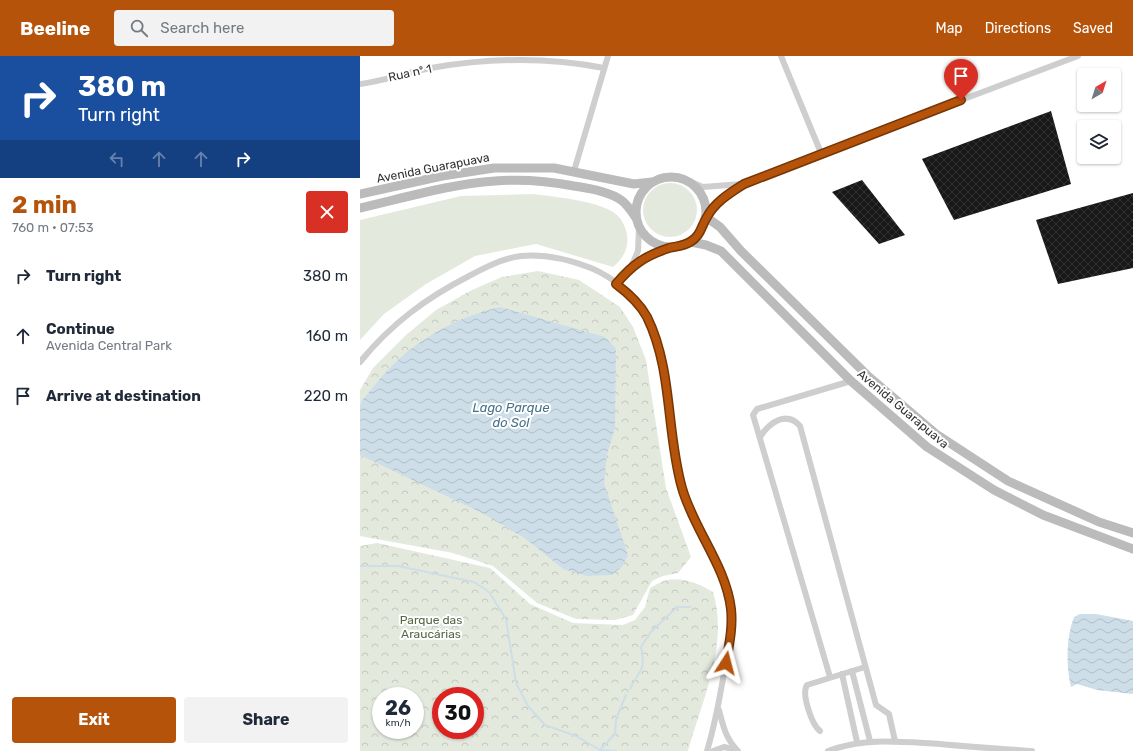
<!DOCTYPE html>
<html lang="en">
<head>
<meta charset="utf-8">
<style>
	body { margin:0; font-family:Rubik,sans-serif; background:#f2f2f3; color:#1f2937; height:100vh; display:flex; flex-direction:column; font-size:15px; white-space:nowrap }
	* { box-sizing:border-box; margin:0 }
	p { font-size:13px; color:#747a83 }
	.icon { flex:none; width:22px; height:22px; fill:none; stroke:currentColor; stroke-width:2; stroke-linecap:round; stroke-linejoin:round }
	.map { position:relative; flex:1; overflow:hidden }
	.sheet { display:flex; flex-direction:column; background:#fff; width:360px }
	.sheet>* { flex:none }
	.top-card { background:#1a4fa0; color:#fff; overflow:hidden }
	.needle { width:26px; rotate:39deg }
	.tools { position:absolute; left:717px; top:12px; display:grid; gap:8px }
	.tools a { display:grid; place-items:center; width:44px; height:44px; border-radius:4px; background:#fff; box-shadow:0 1px 3px #0004; font-size:20px }
	.speed { position:absolute; left:12px; top:631px; display:flex; gap:8px; font-size:20px; font-weight:700; text-align:center }
	.speed>* { display:grid; place-content:center; width:52px; height:52px; border-radius:50%; background:#fff; box-shadow:0 1px 3px #0004; line-height:1 }
	.speed small { font-size:10px; font-weight:400 }
	.speed .limit { border:6px solid #d22; background:#fff; color:#111 }
	.pin { position:absolute; display:grid; place-items:center; width:34px; height:34px; color:#fff; margin:-41px -17px; border-radius:50% 50% 50% 0; rotate:-45deg; box-shadow:0 0 4px #0007 }
	.pin .icon { rotate:45deg }
	.me { position:absolute; width:44px; margin:-22px; rotate:9deg; stroke-linejoin:round; filter:drop-shadow(0 0 3px #0008) }
	.turn { display:flex; align-items:center; gap:14px; height:84px; padding:0 12px; font-size:18px }
	.turn .icon { width:52px; height:52px; stroke-width:2.5 }
	.turn b { display:block; font-size:28px; line-height:34px }
	.lanes { display:flex; align-items:center; height:38px; padding:0 12px; background:#0003; justify-content:center; gap:20px; direction:ltr }
	.lanes .off { opacity:.35 }
	.round { display:grid; place-items:center; flex:none; width:42px; height:42px; border-radius:4px; background:#f2f2f3 }
	.headline { display:flex; align-items:center; justify-content:space-between; height:68px; padding:0 12px }
	h1 { font-size:24px; font-weight:700; line-height:30px; color:#b45309 }
	.primary-button { display:flex; gap:8px; margin-top:auto; padding:8px 12px }
	.primary-button a { flex:1; height:46px; border-radius:4px; background:#b45309; color:#fff; font-size:16px; font-weight:700; line-height:46px; text-align:center }
	.primary-button a+a { background:#f2f2f3; color:#1f2937 }
	ul { padding:0; list-style:none }
	li { display:flex; align-items:center; gap:12px; height:60px; padding:0 12px }
	li div { flex:1 }
	li b { display:block; font-size:15px }
	li em { font-style:normal }
	header { display:flex; align-items:center; gap:24px; box-sizing:border-box; height:56px; padding:0 20px; background:#b45309; color:#fff }
	header strong { font-size:19px }
	nav { display:flex; gap:22px; margin-inline-start:auto; font-size:14px }
	.search { width:280px; height:36px; background:#f2f2f3; display:flex; align-items:center; gap:10px; box-sizing:border-box; padding:0 14px; border-radius:4px; color:#747a83; font-size:15px }
	main { display:flex; flex:1; min-height:0 }
	.map>svg:first-child { display:block }
	.grass { fill:#e4e9de }
	.park { fill:url(#park-crowns); fill-rule:evenodd }
	.water { fill:url(#water-waves) }
	.lines { fill:none; stroke-linecap:round; stroke-linejoin:round }
	.stream { stroke:#cddee8; stroke-width:2 }
	.building { fill:url(#building-cross-hatch) }
	.street { stroke:#cecece; stroke-width:6 }
	.secondary { stroke:#bbb; stroke-width:9 }
	.route-casing { stroke:#753606; stroke-width:10 }
	.route { stroke:#b45309; stroke-width:7 }
	.labels { text-anchor:middle; stroke-width:4; stroke-linejoin:round; paint-order:stroke }
	.street-label { font-size:12px; fill:#313131; stroke:#fff }
	.park-label { font-size:12px; fill:#556843; stroke:#fff }
	.water-label { font-size:13px; font-style:italic; fill:#47728b; stroke:#fff }
</style>
</head>
<body>
<header>
<strong>Beeline</strong>
<div class="search"><svg class="icon" aria-label="search" viewBox="0 0 24 24"><circle cx="10" cy="10" r="6"/><path d="M15 15l6 6"/></svg>Search here</div>
<nav><a>Map</a><a>Directions</a><a>Saved</a></nav>
</header>
<main>
<section class="sheet">
<div class="top-card">
<div class="turn"><svg class="icon" aria-label="right" viewBox="0 0 24 24"><path d="M7 20v-9h11M14 6l5 5-5 5"/></svg><div><b>380 m</b>Turn right</div></div>
<div class="lanes"><svg class="icon off" aria-label="left" viewBox="0 0 24 24"><path d="M17 20v-9H6M10 6l-5 5 5 5"/></svg><svg class="icon off" aria-label="ahead" viewBox="0 0 24 24"><path d="M12 20V5M6 11l6-6 6 6"/></svg><svg class="icon off" aria-label="ahead" viewBox="0 0 24 24"><path d="M12 20V5M6 11l6-6 6 6"/></svg><svg class="icon" aria-label="right" viewBox="0 0 24 24"><path d="M7 20v-9h11M14 6l5 5-5 5"/></svg></div>
</div>
<div class="headline"><div><h1>2 min</h1><p>760 m · 07:53</p></div><a class="round" style="background:#d93025;color:#fff"><svg class="icon" aria-label="close" viewBox="0 0 24 24"><path d="M6 6l12 12M18 6L6 18"/></svg></a></div>
<ul>
<li><svg class="icon" aria-label="right" viewBox="0 0 24 24"><path d="M7 20v-9h11M14 6l5 5-5 5"/></svg><div><b>Turn right</b></div><em>380 m</em></li>
<li><svg class="icon" aria-label="ahead" viewBox="0 0 24 24"><path d="M12 20V5M6 11l6-6 6 6"/></svg><div><b>Continue</b><p>Avenida Central Park</p></div><em>160 m</em></li>
<li><svg class="icon" aria-label="arrive" viewBox="0 0 24 24"><path d="M6 21V4h12l-3 4 3 4H6"/></svg><div><b>Arrive at destination</b></div><em>220 m</em></li>
</ul>
<div class="primary-button"><a>Exit</a><a>Share</a></div>
</section>
<div class="map">
<svg width="773" height="695" viewBox="0 0 773 695">
	<defs>
		<pattern id="park-crowns" width="20" height="18" patternUnits="userSpaceOnUse"><rect width="20" height="18" fill="#e4e9de"/><path d="M2 6a3 3 0 1 1 6 0M12 15a3 3 0 1 1 6 0" fill="none" stroke="#c4c8bf"/></pattern>
		<pattern id="water-waves" width="16" height="10" patternUnits="userSpaceOnUse"><rect width="16" height="10" fill="#cddee8"/><path d="M0 5q4-4 8 0t8 0" fill="none" stroke="#b0bfc7"/></pattern>
		<pattern id="building-cross-hatch" width="8" height="8" patternUnits="userSpaceOnUse"><rect width="8" height="8" fill="#181818"/><path d="M0 0l8 8M0 8l8-8" fill="none" stroke="#313131"/></pattern>
	</defs>
	<rect width="100%" height="100%" fill="#fff"/>
	<g class="grass">
		<circle cx="310" cy="154" r="27"/>
		<path d="M 173,138 C 194,141 244,145 258,160 C 263,165 266,173 267,179 C 269,192 263,203 253,211 L 176,188 L 115,200 L 66,228 L 24,258 L 0,284 L 0,164 L 101,140 Z"/>
	</g>
	<g class="park">
		<path d="M 178,215 L 219,224 L 260,251 L 273,271 L 286,304 L 306,432 L 331,501 L 318,517 L 303,520 L 292,525 L 273,559 L 255,564 L 216,563 L 177,547 L 133,510 L 93,497 L 0,480 L 0,334 L 13,312 L 45,280 L 76,254 L 112,234 L 142,221 Z"/>
		<path d="M 17,487 L 130,512 L 170,548 L 213,567 L 263,569 L 275,564 L 285,551 L 290,532 C 295,529 302,525 307,524 C 323,521 340,528 353,536 C 369,589 342,644 328,695 L 0,695 L 0,490 ZM 21,640 L 55,640 L 55,674 L 21,674 ZM 81,640 L 115,640 L 115,674 L 81,674 Z"/>
	</g>
	<g class="water">
		<path d="M 140,251 L 245,281 L 256,293 L 255,372 L 247,398 L 244,427 L 268,499 L 262,511 L 251,519 L 227,520 L 203,513 L 166,483 L 122,457 L 0,399 C 0,384 0,366 0,350 C 1,344 9,336 14,330 C 45,290 91,262 140,251 Z"/>
		<path d="M 720,558 L 736,558 L 773,565 L 773,638 L 737,634 L 717,628 L 711,631 C 706,610 706,581 714,561 Z"/>
	</g>
	<g class="lines">
		<g class="stream">
			<path d="M 0,510 L 38,510 L 114,526 L 129,536 L 146,563 L 156,627 L 168,650 L 185,669 L 216,680 L 240,694 L 256,695"/>
			<path d="M 270,633 C 280,612 286,617 281,591 L 290,577 L 317,551 L 330,551"/>
			<path d="M 240,694 L 255,678 L 256,663 L 266,639"/>
		</g>
	</g>
	<g class="building">
		<path d="M 691,55 L 711,128 L 594,164 L 562,103 Z"/>
		<path d="M 502,124 L 545,179 L 519,188 L 472,136 Z"/>
		<path d="M 773,137 L 773,212 L 698,228 L 676,164 Z"/>
	</g>
	<g class="lines">
		<g class="street">
			<path d="M 421,0 L 461,97"/>
			<path d="M 0,28 C 24,25 47,16 71,12 C 128,2 188,1 244,12"/>
			<path d="M 214,115 L 248,0"/>
			<path d="M 331,126 L 343,131 L 382,128"/>
			<path d="M 346,161 L 365,141 L 384,128 L 461,97 L 718,0"/>
			<path d="M 272,209 L 278,195 L 279,172"/>
			<path d="M 257,228 C 274,207 286,201 311,191"/>
			<path d="M 0,306 C 31,268 66,242 109,220 C 124,212 143,202 161,200 C 185,198 208,203 231,212 C 252,221 276,239 287,261 C 314,313 307,377 322,432 C 331,464 350,489 362,519 C 366,530 370,542 371,554 C 372,571 369,588 366,605 C 361,636 356,665 347,695"/>
			<path d="M 400,381 C 409,367 426,354 440,370 L 516,649 L 529,658 L 535,685"/>
			<path d="M 492,615 L 510,685"/>
			<path d="M 482,618 L 497,686"/>
			<path d="M 470,621 L 393,359 L 397,353 L 491,325"/>
			<path d="M 359,654 C 363,670 366,683 378,695"/>
			<path d="M 460,675 C 452,669 441,638 447,629 L 505,611"/>
			<path d="M 353,695 L 364,691 L 376,694"/>
			<path d="M 468,695 C 505,681 542,686 580,688 C 611,691 642,693 672,695"/>
		</g>
		<g class="secondary">
			<circle cx="311" cy="156" r="35"/>
			<path d="M 0,138 L 82,120 L 134,112 L 194,112 L 274,128 L 292,126"/>
			<path d="M 0,152 C 44,142 90,128 135,125 C 161,123 188,125 214,130 C 229,132 248,135 261,144 C 267,148 272,156 276,162"/>
			<path d="M 346,161 L 360,171 L 381,195 L 509,321 L 576,378 L 648,425 L 739,466 L 773,477"/>
			<path d="M 331,186 L 346,189 L 361,195 L 491,325 L 567,391 L 634,434 L 683,459 L 773,493"/>
		</g>
	</g>
	<g class="lines">
		<g class="route-casing">
			<path id="route" d="M 366,607 C 369,589 373,571 371,553 C 366,510 334,474 322,432 C 306,376 313,314 287,261 C 280,248 268,237 256,228 C 273,208 285,200 309,192 C 317,190 324,190 330,186 C 341,180 341,170 347,161 C 355,146 370,137 384,128 L 601,44"/>
		</g>
		<use href="#route" class="route"/>
	</g>
	<g class="labels">
		<g class="street-label">
			<text transform="translate(50 17) rotate(-12)" y="4">Rua nº 1</text>
			<text transform="translate(73 112) rotate(-11)" y="4">Avenida Guarapuava</text>
			<text transform="translate(543 353) rotate(40)" y="4">Avenida Guarapuava</text>
		</g>
		<g class="park-label">
			<text x="71" y="568">Parque das<tspan x="71" dy="14">Araucárias</tspan></text>
		</g>
		<g class="water-label">
			<text x="151" y="356">Lago Parque<tspan x="151" dy="15">do Sol</tspan></text>
		</g>
	</g>
</svg>
<div class="tools">
<a><svg class="needle" viewBox="-14 -14 28 28"><path d="M0-13l5 13h-10z" fill="#e53935"/><path d="M0 13l5-13h-10z" fill="#747a83"/></svg></a>
<a><svg class="icon" aria-label="layers" viewBox="0 0 24 24"><path d="M12 4l9 5-9 5-9-5zM3 14l9 5 9-5"/></svg></a>
</div>
<div class="speed"><div>26<small>km/h</small></div><div class="limit">30</div></div>
<div class="pin" style="left:601px;top:44px;background:#d93025"><svg class="icon" aria-label="arrive" viewBox="0 0 24 24"><path d="M6 21V4h12l-3 4 3 4H6"/></svg></div>
<svg class="me" style="left:366px;top:607px" viewBox="-20 -20 40 40"><path d="M0-17L14 15 0 8-14 15z" fill="#b45309" stroke="#fff" stroke-width="4"/></svg>
</div>
</main>
</body>
</html>
